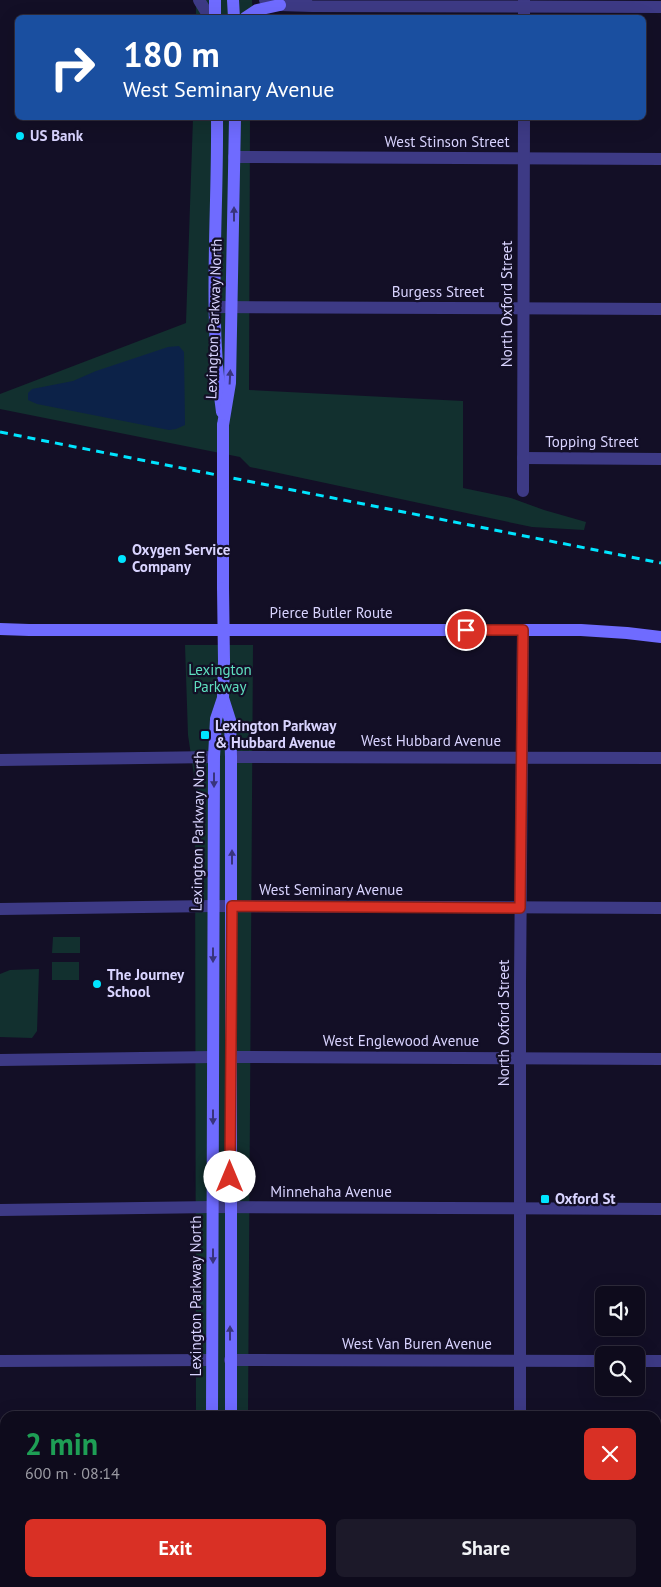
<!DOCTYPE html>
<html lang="en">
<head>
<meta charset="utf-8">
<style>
	body { margin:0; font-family:"PT Sans",sans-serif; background:#1c1929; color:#f1f3f6; height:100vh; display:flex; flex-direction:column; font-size:19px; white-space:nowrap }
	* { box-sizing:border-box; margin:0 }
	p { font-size:16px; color:#9b9ba3 }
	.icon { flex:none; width:28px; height:28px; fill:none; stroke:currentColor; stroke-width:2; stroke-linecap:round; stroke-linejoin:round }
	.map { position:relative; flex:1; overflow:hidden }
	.panel { position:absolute; left:0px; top:1411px; width:661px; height:176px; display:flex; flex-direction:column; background:#0e0b1c; border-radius:15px 15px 0 0; box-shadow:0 5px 20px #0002,0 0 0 1px #2e2b3b }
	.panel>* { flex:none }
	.guide { position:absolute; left:15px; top:15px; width:631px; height:105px; border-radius:8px; box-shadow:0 5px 20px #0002,0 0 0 1px #2e2b3b; background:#1a4fa0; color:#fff; overflow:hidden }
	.tools { position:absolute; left:595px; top:1286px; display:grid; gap:10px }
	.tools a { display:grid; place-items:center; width:50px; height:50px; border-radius:8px; background:#0e0b1c; box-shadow:0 5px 20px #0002,0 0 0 1px #2e2b3b; font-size:25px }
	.pin { position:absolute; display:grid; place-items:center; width:42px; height:42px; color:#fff; margin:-21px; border:2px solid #fff; border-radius:50%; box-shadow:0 1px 5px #0007 }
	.me { position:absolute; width:55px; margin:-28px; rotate:0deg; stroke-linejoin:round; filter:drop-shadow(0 0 4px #0008) }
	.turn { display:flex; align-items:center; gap:18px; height:105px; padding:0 25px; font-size:22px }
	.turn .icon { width:65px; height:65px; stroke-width:2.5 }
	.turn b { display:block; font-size:35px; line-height:42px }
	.round { display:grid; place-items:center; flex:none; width:52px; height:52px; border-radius:8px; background:#1c1929 }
	.head { display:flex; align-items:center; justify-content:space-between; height:85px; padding:0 25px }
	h1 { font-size:30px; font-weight:700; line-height:38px; color:#1e9e55 }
	.cta { display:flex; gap:10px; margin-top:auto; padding:10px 25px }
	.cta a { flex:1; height:58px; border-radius:8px; background:#d93025; color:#fff; font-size:20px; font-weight:700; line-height:58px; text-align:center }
	.cta a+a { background:#1c1929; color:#f1f3f6 }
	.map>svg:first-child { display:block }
	.green { fill:#12302f }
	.water { fill:#0c2248 }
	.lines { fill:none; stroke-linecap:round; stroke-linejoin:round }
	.minor { stroke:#3d3a85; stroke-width:12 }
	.tertiary { stroke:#3d3a85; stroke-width:12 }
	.secondary { stroke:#6f6bff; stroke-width:12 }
	.rail { stroke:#00e5ff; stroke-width:3; stroke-dasharray:8 6; stroke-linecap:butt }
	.secondary-bridge { stroke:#6f6bff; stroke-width:12 }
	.oneway { fill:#38347d }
	.route-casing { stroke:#8d1f18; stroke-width:12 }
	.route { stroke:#d93025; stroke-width:9 }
	.poi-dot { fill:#00e5ff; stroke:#130f26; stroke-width:2 }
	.labels { text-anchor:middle; stroke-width:4.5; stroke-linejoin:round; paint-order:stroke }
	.poi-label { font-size:15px; font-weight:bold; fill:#d9d4ff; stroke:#130f26; text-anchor:start }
	.street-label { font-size:15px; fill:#d9d4ff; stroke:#130f26 }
	.park-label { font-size:15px; fill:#5fe0c0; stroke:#130f26 }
</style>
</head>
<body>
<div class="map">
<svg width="661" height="1587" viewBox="0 0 661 1587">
	<rect width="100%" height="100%" fill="#130f26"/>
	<g class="green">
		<path d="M 196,0 L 252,0 L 253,17 L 196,17 Z"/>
		<path d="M 193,118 L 250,118 L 249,390 L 463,401 L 463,488 L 511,498 L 544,510 L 586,522 L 584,530 L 532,527 L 250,467 L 240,457 L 0,409 L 0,394 L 186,323 Z"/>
		<path d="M 185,645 L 253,645 L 248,1416 L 196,1416 L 195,782 L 188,735 Z"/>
		<path d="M 53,937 L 80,937 L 80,953 L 52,953 Z"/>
		<rect x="52" y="962" width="27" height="18"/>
		<path d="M 39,969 L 37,1031 L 32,1038 L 0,1037 L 0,974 L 10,970 Z"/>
		<rect x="195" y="1583" width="52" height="4"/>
	</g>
	<path class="water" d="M 179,346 L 184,352 L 185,425 L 176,429 L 169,430 L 37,404 L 28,400 L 28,393 L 32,389 L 73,381 L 96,371 L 168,347 Z"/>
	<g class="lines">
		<g class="minor">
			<path d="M 524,18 L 524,0"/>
			<path d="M 234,157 L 661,159"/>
			<path d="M 215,307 L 661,309"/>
			<path d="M 523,458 L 661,459"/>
			<path d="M 523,491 L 524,118"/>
			<path d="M 231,757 L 661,758"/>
			<path d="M 0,760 L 214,757"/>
			<path d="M 0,909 L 213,906 L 661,908"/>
			<path d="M 231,1057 L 661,1059"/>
			<path d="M 0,1060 L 213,1057"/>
			<path d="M 230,1360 L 604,1361"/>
			<path d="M 0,1361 L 212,1360"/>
			<path d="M 636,1361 L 661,1361"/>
			<path d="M 520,1416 L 520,984 L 523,630"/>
			<path d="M 0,1512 L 5,1512"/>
			<path d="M 656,1512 L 661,1512"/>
			<path d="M 520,1587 L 520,1582"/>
		</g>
		<g class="tertiary">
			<path d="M 199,0 L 210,18"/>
			<path d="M 265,0 L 280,5 L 312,6 L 661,7"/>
			<path d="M 0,1210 L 213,1207 L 661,1209"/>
		</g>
		<g class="secondary">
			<path d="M 215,0 L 215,18"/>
			<path d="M 233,0 L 234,18"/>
			<path d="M 245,18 L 257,10 L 280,5"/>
			<path d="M 217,118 C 218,215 208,315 222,412"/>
			<path d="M 223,425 L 230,383 L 235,118"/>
			<path d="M 223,483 L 223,588"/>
			<path d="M 0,629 L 29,630 L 581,630 L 627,633 L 661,637"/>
			<path d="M 223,698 L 230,720 L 231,757 L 231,1416"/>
			<path d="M 212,1416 L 214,757 L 216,719 L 223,698 L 224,661"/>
			<path d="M 212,1587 L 212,1582"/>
			<path d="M 230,1587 L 230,1582"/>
		</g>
		<path class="rail" d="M 0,432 L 661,563"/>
		<g class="secondary-bridge">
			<path d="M 223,483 L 223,425"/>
			<path d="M 223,588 L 224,661"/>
		</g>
	</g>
	<defs><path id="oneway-solid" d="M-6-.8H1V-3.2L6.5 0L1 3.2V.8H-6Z" transform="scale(1.25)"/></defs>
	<g class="oneway">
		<use href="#oneway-solid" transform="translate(234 214) rotate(-90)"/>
		<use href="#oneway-solid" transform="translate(230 377) rotate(-87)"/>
		<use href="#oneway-solid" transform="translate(214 780) rotate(90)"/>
		<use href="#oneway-solid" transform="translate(232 857) rotate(-90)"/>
		<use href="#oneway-solid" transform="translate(213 955) rotate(90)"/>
		<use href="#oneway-solid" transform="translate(213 1117) rotate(90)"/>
		<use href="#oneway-solid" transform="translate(213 1256) rotate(90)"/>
		<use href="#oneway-solid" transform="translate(230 1333) rotate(-90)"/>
	</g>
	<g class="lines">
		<g class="route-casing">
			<path id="route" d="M 230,1177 L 232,906 L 520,908 L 523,630 L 466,630"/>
		</g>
		<use href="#route" class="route"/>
	</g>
	<g class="poi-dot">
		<circle cx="20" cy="136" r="5"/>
		<circle cx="122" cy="559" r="5"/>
		<rect x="200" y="730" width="10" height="10" rx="2.5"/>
		<circle cx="97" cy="984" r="5"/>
		<rect x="540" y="1194" width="10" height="10" rx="2.5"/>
	</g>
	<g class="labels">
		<g class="poi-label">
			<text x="30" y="141">US Bank</text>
			<text x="132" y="555">Oxygen Service<tspan x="132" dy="17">Company</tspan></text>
			<text x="215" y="731">Lexington Parkway<tspan x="215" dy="17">&amp; Hubbard Avenue</tspan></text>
			<text x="107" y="980">The Journey<tspan x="107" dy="17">School</tspan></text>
			<text x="555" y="1204">Oxford St</text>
		</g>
		<g class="street-label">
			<text x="447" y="147">West Stinson Street</text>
			<text x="438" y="297">Burgess Street</text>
			<text transform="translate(507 304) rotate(-90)" y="5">North Oxford Street</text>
			<text transform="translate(214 319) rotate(-88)" y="5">Lexington Parkway North</text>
			<text x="592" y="447">Topping Street</text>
			<text x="331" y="618">Pierce Butler Route</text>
			<text x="431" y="746">West Hubbard Avenue</text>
			<text transform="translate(198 831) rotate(-89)" y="5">Lexington Parkway North</text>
			<text x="331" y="895">West Seminary Avenue</text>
			<text transform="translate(504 1023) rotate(-90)" y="5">North Oxford Street</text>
			<text x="401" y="1046">West Englewood Avenue</text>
			<text x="331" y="1197">Minnehaha Avenue</text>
			<text transform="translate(196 1296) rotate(-90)" y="5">Lexington Parkway North</text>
			<text x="417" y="1349">West Van Buren Avenue</text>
		</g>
		<g class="park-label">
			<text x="220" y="675">Lexington<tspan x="220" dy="17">Parkway</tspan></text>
		</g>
	</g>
</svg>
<div class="tools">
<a><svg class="icon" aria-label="sound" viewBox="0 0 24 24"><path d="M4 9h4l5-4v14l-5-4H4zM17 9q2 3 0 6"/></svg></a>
<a><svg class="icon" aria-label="search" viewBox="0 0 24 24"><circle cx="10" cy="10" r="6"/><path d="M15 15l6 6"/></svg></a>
</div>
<div class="pin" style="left:466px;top:630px;background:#d93025"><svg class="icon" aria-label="arrive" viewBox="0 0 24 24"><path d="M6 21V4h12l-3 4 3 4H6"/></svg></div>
<svg class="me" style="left:230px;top:1177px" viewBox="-20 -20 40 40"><circle r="19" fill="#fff"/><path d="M0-13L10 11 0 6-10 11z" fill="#d93025"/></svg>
<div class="guide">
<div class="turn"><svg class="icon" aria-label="right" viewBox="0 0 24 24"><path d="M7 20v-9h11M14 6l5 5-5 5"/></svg><div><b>180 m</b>West Seminary Avenue</div></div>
</div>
<section class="panel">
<div class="head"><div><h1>2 min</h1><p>600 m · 08:14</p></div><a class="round" style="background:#d93025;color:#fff"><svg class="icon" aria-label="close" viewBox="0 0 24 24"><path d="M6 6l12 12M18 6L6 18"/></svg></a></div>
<div class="cta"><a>Exit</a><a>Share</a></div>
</section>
</div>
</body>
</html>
